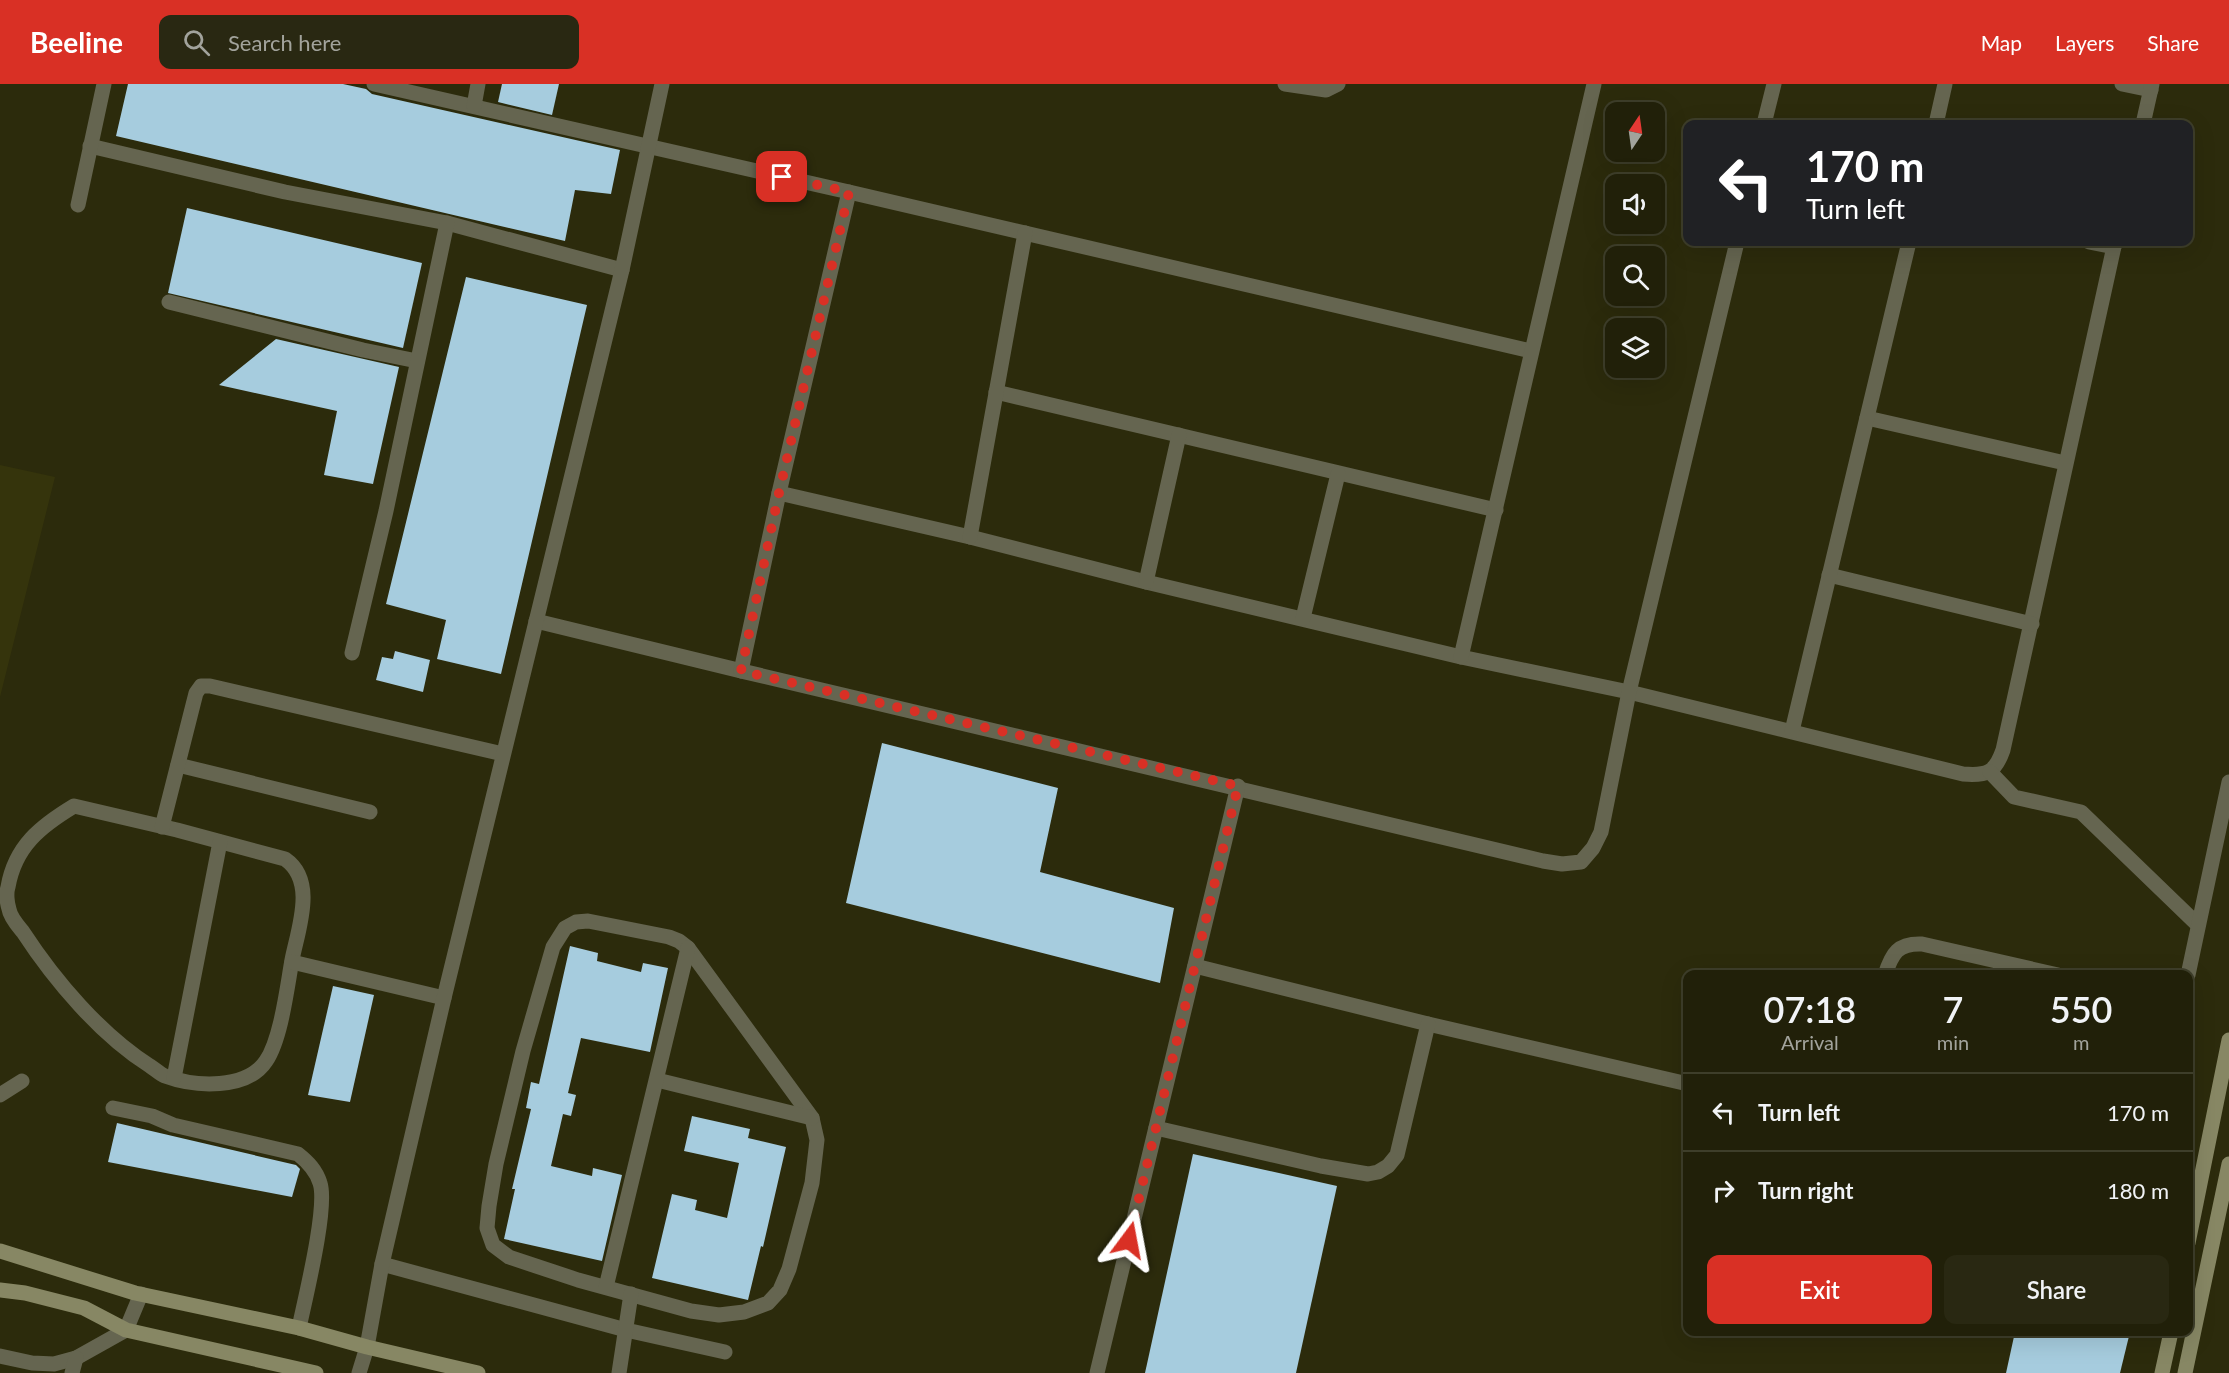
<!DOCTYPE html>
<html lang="en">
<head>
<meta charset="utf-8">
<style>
	body { margin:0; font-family:Lato,sans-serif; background:#292812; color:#f1f3f6; height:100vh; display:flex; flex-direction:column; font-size:22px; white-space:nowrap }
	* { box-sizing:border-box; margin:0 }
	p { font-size:20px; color:#a2a39c }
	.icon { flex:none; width:33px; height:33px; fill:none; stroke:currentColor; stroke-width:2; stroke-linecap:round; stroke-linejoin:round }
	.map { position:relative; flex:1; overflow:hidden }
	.sheet { position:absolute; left:1683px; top:886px; width:510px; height:366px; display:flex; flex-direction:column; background:#212009; border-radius:12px; box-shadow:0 6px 24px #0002,0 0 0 2px #3e3e2a }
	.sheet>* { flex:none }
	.hud { position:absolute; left:1683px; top:36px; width:510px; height:126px; border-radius:12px; box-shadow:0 6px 24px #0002,0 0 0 2px #3e3e2a; background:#202124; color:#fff; overflow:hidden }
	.needle { width:39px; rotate:13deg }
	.fabs { position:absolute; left:1605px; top:18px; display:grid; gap:12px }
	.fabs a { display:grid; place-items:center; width:60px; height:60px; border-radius:12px; background:#212009; box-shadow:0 6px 24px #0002,0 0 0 2px #3e3e2a; font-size:30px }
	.pin { position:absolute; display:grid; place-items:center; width:51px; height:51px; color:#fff; margin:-26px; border-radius:12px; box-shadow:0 3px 9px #0006 }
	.me { position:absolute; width:66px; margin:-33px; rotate:13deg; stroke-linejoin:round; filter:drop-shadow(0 0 4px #0008) }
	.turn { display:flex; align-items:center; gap:21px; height:126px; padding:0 24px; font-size:27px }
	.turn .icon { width:78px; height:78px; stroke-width:2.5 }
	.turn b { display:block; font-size:42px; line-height:51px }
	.eta { display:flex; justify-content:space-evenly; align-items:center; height:102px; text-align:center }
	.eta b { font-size:36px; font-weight:600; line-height:42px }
	.primary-button { display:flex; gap:12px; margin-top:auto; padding:12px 24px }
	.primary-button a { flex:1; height:69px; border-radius:12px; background:#d93025; color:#fff; font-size:24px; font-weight:600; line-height:69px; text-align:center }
	.primary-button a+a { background:#292812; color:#f1f3f6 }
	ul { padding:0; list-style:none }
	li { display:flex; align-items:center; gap:18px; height:78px; padding:0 24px; border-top:2px solid #3e3e2a }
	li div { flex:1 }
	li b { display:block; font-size:22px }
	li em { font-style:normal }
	header { display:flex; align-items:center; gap:36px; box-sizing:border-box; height:84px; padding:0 30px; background:#d93025; color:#fff }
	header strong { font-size:28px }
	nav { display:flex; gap:33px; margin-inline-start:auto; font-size:21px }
	.search { width:420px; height:54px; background:#292812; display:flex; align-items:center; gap:15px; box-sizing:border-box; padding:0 21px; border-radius:12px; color:#a2a39c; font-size:22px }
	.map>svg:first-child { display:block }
	.built { fill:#35340c }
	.building { fill:#a6ccde }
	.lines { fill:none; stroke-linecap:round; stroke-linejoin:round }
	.street { stroke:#656550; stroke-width:15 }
	.secondary { stroke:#878764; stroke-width:15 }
	.route { stroke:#d93025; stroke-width:10; stroke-dasharray:0 18 }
</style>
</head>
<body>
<header>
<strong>Beeline</strong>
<div class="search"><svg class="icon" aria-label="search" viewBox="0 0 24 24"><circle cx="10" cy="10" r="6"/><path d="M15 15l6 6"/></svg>Search here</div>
<nav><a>Map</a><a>Layers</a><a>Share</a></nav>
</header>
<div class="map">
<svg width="2229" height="1289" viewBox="0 0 2229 1289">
	<rect width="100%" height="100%" fill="#2c2b0c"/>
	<path class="built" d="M 0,381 L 55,393 L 0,613 Z"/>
	<g class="building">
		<path d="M 128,0 L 343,0 L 366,5 L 372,10 L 620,66 L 611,110 L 575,106 L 565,157 L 116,52 Z"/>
		<path d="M 502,0 L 559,0 L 552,31 L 498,18 Z"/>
		<path d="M 187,124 L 422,179 L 403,264 L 168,209 Z"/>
		<path d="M 466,193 L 587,221 L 501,590 L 437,575 L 446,536 L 386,520 Z"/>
		<path d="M 276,255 L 399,283 L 373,400 L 324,391 L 337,327 L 219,301 Z"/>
		<path d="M 395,567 L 430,576 L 423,608 L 376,596 L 382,573 L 393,575 Z"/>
		<path d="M 882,659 L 1058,704 L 1040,788 L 1174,824 L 1160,899 L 846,819 Z"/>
		<path d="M 570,862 L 598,869 L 597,877 L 641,888 L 643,879 L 668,884 L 650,968 L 581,954 L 568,1009 L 576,1011 L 571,1032 L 563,1030 L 551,1082 L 592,1092 L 593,1084 L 622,1091 L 602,1177 L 504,1155 L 515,1105 L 512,1105 L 531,1025 L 526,1024 L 531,998 L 539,1000 Z"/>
		<path d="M 333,902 L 374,911 L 350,1018 L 308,1011 Z"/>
		<path d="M 692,1032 L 750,1045 L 748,1054 L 786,1063 L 763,1163 L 761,1162 L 748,1216 L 652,1194 L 672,1110 L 697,1116 L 695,1126 L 727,1134 L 739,1079 L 684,1067 Z"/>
		<path d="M 117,1039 L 296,1081 L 300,1085 L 292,1113 L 108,1078 Z"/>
		<path d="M 1193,1070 L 1337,1102 L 1296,1289 L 1145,1289 Z"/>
		<path d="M 2015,1248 L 2130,1248 L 2120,1289 L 2006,1289 Z"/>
	</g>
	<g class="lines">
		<g class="street">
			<path d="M 374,0 L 849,108 L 1531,267"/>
			<path d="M 1285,0 L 1326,6 L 1338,0"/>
			<path d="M 2122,0 L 2151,6"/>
			<path d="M 474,22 L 478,0"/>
			<path d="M 1764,40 L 1774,0"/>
			<path d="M 1936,40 L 1945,0"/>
			<path d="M 2143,40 L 2152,0"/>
			<path d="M 90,62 L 285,108 L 447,139 L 622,186"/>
			<path d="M 78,121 L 104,0"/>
			<path d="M 2089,158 L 2114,163"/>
			<path d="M 169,218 L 363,266 L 417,277"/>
			<path d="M 996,308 L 1496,426"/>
			<path d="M 1867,334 L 2065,379"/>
			<path d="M 779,409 L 970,453 L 1146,498 L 1461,573 L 1629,608 L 1963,690 C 1987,692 1995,689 2003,666 L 2115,158"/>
			<path d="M 970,453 L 1025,149"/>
			<path d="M 1829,491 L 2032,540"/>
			<path d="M 1146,498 L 1179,351"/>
			<path d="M 1303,534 L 1338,390"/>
			<path d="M 536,537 C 871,620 1208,695 1543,777 L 1562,780 L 1581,778 L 1593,764 L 1601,748 L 1629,608 L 1737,158"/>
			<path d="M 352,569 L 386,427 L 447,139"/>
			<path d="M 1461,573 L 1594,0"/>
			<path d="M 741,587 L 779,409 L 849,108"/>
			<path d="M 1792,647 L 1909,158"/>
			<path d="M 178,681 L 370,728"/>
			<path d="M 1990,688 L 2014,713 L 2081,728 L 2198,841"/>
			<path d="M 74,722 L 177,746 L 285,775 C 317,797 298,845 292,876 C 287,904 281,955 266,977 C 247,1006 195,1003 165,992 C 160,990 155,985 150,982 C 101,951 55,897 23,848 C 18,842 10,833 9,825 C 7,819 6,809 8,803 C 15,762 41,742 74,722 Z"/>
			<path d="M 162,743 L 196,609 L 201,602 L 210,602 L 503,670"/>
			<path d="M 588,837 L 669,853 L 679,857 L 688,864 L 812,1034 L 817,1056 L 812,1099 L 789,1185 L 780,1206 L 768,1219 L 744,1228 L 719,1231 L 691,1227 L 578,1196 L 509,1173 L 493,1161 L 487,1144 L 489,1122 L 496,1080 L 523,967 L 553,863 L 565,844 L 576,838 Z"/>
			<path d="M 292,878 L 444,914"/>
			<path d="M 1195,882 L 1428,940 L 1688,1000"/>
			<path d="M 1885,891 C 1892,869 1898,859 1922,860 L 2058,891"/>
			<path d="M 2188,891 L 2229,698"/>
			<path d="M 174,994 L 220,758"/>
			<path d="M 657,996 L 812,1034"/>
			<path d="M 0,1011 L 22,997"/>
			<path d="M 113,1024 L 152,1032 L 173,1041 L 298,1070 C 308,1078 316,1086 320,1099 C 328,1123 305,1215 299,1244"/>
			<path d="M 1156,1044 L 1321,1082 L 1368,1090 L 1378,1088 L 1388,1082 L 1397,1071 L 1428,940"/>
			<path d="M 382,1180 L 626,1246 L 725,1268"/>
			<path d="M 606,1203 L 688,864"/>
			<path d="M 0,1272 L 32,1279 L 54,1280 L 76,1274 L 126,1246 L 141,1210"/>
			<path d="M 72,1289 L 76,1274"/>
			<path d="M 359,1289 L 367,1263 L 382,1180 L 444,914 L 622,186 L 662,0"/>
			<path d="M 619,1289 L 631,1210"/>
			<path d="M 1097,1289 L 1238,702"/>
		</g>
		<g class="secondary">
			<path d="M 2188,1159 L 2229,956"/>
			<path d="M 0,1167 L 135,1209 L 299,1244 L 367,1263 L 478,1289"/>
			<path d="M 0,1206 L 25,1209 L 84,1224 L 126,1246 L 316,1289"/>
			<path d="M 2162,1289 L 2171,1248"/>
			<path d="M 2185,1289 L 2229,1080"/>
		</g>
	</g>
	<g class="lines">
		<path class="route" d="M 782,93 L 849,108 L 779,409 L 741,587 L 1238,702 L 1129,1156"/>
	</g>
</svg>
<div class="fabs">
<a><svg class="needle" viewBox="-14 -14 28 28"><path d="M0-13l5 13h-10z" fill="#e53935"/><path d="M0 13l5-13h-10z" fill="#a2a39c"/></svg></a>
<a><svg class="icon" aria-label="sound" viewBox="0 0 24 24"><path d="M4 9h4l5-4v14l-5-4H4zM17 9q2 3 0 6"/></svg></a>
<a><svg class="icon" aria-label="search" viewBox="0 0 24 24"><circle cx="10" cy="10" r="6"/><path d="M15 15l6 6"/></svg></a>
<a><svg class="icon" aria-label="layers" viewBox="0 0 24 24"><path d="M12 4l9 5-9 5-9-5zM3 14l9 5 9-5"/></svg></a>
</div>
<div class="pin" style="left:782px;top:93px;background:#d93025"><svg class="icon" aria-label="arrive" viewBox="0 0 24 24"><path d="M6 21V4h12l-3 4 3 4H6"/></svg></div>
<svg class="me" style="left:1129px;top:1156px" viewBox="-20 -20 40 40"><path d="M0-17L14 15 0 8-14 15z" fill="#d93025" stroke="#fff" stroke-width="4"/></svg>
<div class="hud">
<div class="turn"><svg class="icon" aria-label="left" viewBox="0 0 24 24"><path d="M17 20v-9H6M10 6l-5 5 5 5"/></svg><div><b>170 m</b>Turn left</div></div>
</div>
<section class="sheet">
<div class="eta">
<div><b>07:18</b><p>Arrival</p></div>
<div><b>7</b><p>min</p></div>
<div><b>550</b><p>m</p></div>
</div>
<ul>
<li><svg class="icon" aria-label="left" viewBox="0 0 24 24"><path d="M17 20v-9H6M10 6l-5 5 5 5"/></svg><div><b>Turn left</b></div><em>170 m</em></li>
<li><svg class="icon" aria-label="right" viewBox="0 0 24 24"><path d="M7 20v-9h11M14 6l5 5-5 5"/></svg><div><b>Turn right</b></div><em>180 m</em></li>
</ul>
<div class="primary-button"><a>Exit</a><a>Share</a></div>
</section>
</div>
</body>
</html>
